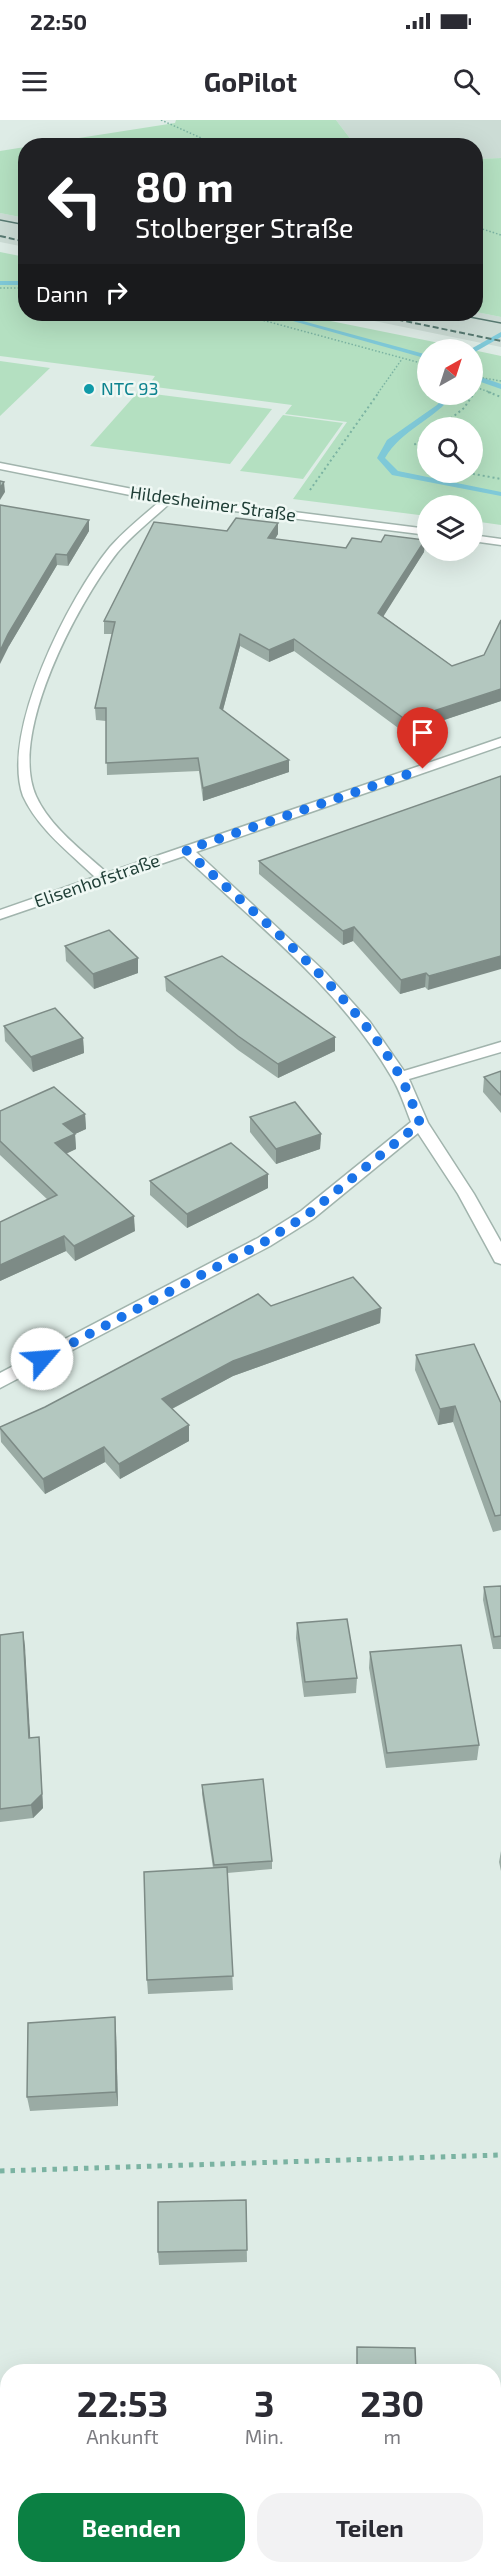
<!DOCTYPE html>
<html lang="de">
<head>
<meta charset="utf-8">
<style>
	body { margin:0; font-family:"Exo 2",sans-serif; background:#f2f2f3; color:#2b2b33; height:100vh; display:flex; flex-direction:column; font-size:22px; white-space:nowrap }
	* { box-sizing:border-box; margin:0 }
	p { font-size:20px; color:#7c7c81 }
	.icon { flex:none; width:33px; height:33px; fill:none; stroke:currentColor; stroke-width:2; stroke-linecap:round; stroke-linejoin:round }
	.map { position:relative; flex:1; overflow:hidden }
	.details { position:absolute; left:0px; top:2244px; width:501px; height:210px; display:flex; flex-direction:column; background:#fff; border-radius:24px 24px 0 0; box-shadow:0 6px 24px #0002 }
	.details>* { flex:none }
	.banner { position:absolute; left:18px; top:18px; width:465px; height:183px; border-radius:24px; box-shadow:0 6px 24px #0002; background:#202124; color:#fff; overflow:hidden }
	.needle { width:39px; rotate:39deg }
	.buttons { position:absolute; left:417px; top:219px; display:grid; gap:12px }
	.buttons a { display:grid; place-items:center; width:66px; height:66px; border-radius:50%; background:#fff; box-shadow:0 6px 24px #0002; font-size:30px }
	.pin { position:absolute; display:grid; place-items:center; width:51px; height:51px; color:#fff; margin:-62px -26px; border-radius:50% 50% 50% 0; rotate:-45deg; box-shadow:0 0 6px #0007 }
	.pin .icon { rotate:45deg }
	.me { position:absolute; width:66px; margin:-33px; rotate:63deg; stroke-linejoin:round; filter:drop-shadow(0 0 4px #0008) }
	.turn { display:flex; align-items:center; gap:21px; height:126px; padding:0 18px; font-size:27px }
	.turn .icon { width:78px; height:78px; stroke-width:2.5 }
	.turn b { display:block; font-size:42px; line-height:51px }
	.then { display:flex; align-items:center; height:57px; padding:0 18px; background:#0003; gap:12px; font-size:22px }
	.eta { display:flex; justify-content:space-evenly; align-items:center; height:102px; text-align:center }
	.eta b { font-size:36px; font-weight:700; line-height:42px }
	.action { display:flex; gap:12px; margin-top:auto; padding:12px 18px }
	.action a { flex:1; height:69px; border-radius:24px; background:#0b8043; color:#fff; font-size:24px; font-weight:700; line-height:69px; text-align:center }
	.action a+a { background:#f2f2f3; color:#2b2b33 }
	.status { display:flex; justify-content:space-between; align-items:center; height:42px; padding:0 30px; background:#fff; direction:ltr }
	.status svg { height:16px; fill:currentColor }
	header { display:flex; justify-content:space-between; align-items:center; height:78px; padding:0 18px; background:#fff; font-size:27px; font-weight:700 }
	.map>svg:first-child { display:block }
	.built { fill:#ccdcd5 }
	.green { fill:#b4e0c1; fill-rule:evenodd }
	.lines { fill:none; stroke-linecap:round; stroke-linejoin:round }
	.stream { fill:#7fc9d8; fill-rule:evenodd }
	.street-casing { stroke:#a1b4ad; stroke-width:3 }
	.path-far2 { stroke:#7bb3a2; stroke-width:1.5; stroke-dasharray:1.5 2; stroke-linecap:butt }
	.path-far1 { stroke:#7bb3a2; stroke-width:2; stroke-dasharray:2 3; stroke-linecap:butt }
	.path { stroke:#7bb3a2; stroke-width:5; stroke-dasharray:4.5 6; stroke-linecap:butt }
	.street { fill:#fff; fill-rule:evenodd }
	.tram { stroke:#587971; stroke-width:1.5 }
	.rail { stroke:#587971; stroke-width:2; stroke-dasharray:6 3; stroke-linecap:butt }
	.wall { fill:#9aaba4 }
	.shaded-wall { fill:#7d8b86 }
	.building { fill:#b3c7bf; stroke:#7d8b86; stroke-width:1.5 }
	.route { stroke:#1a73e8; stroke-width:10; stroke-dasharray:0 18 }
	.culture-dot { fill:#0f9aa8; stroke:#eff8f4; stroke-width:2 }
	.labels { text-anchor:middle; stroke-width:5; stroke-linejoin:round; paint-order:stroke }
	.far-culture-label { font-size:18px; fill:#0d838f; stroke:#eff8f4; text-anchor:start }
	.far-street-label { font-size:18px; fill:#1e3d35; stroke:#eff8f4 }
</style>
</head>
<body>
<div class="status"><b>22:50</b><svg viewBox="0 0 49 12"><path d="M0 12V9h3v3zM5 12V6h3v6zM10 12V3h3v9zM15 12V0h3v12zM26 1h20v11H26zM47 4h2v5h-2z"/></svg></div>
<header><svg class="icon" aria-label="menu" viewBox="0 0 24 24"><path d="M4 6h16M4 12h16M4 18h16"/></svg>GoPilot<svg class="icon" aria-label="search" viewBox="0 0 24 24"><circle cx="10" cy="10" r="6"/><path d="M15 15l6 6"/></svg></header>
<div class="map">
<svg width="501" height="2454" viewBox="0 0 501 2454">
	<rect width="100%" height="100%" fill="#deece6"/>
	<g class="built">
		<path d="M 336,0 L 501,0 L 501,38 L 476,39 L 476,26 L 355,25 Z"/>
		<path d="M 0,93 L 25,98 L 25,127 L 0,122 Z"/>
		<path d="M 476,192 L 501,197 L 501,227 L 340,194 Z"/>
	</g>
	<g class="green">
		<path d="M 176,0 L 336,0 L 355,25 L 34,25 L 175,3 Z"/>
		<path d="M 25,27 L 26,27 L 25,98 L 0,93 L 0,31 Z"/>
		<path d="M 501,38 L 501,197 L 476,192 L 476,39 Z"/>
		<path d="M 0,132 L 25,137 L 26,194 L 296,194 L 469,229 L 428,230 L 428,274 L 472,274 L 473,230 L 501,236 L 501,405 L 473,401 L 472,386 L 428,386 L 427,396 L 293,379 L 347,302 L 285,294 L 292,285 L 148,266 L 155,256 L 0,236 ZM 428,308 L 472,308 L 472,352 L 428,352 Z"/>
		<path d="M 0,241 L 50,248 L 0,296 Z"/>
		<path d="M 138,272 L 272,289 L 230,344 L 90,326 Z"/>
		<path d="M 283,295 L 343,303 L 303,359 L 240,351 Z"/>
	</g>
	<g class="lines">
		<g class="stream">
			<rect x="0" y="161" width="26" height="4"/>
			<path d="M 268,194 L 277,194 L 428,235 L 428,239 Z"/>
			<path d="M 501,212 L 501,217 L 475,232 L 469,230 Z"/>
			<path d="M 481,257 L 501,264 L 501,269 L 478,261 L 477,259 Z"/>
			<path d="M 447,274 L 454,274 C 434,300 401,310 385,338 L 398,351 L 501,372 L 501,376 L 392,355 L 377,338 L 387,320 L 437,285 Z"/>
		</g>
		<g class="street-casing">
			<g id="street">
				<path d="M 0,343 L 168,376 L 428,409 L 428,415 L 170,383 C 153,399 133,414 117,433 C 78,483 8,613 36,676 C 50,707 83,731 107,753 L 501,618 L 501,626 L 196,732 L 325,852 L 370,902 L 404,951 L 501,922 L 501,932 L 409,959 L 428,1003 L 474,1074 L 501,1122 L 501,1144 L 495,1142 L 458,1074 L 418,1013 L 313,1099 L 270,1126 L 0,1268 L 0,1253 L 258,1118 L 301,1091 L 411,1002 C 405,987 400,970 391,956 C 340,869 257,804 184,736 L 0,799 L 0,790 L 95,757 C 70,733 38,709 23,676 C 0,612 69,477 110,427 C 125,410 143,396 160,381 L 0,349 Z"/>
				<path d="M 472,415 L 501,419 L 501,425 L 472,421 Z"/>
			</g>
		</g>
		<g class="path-far2">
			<path d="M 161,0 L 219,26"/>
			<path d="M 476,107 L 501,115"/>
			<path d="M 0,168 L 26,168"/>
			<path d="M 240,194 L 428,245"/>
			<path d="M 472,256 L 501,261"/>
			<path d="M 472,262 L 478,268 L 492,273"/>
			<path d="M 378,273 L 402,239"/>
			<path d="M 474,273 L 478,268"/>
		</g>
		<g class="path-far1">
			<path d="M 488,272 L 501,277"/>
			<path d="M 439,308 L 464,288 L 475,272"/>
			<path d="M 428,315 L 415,324 L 428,340"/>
			<path d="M 463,352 L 501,359"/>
			<path d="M 310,370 L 379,272"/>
		</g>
		<path class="path" d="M 0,2051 L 501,2035"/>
		<use href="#street" class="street"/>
		<g class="tram">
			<path d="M 0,100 L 26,105"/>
			<path d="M 454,194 L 501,203"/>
		</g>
		<g class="rail">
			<path d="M 0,116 L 26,122"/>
			<path d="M 371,194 L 501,221"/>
		</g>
	</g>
	<g class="wall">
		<path d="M 0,385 L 89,411 L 68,446 L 57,445 L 9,526 Z"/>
		<path d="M 227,411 L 278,414 L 275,419 L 346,428 L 381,422 L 425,420 L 424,432 L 383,496 L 501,581 L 405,613 L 294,531 L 269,542 L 240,526 L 223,590 L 289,640 L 289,652 L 203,681 L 199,651 L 107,655 L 106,601 L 96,600 L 95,588 L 112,514 L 104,514 L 104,501 Z"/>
		<path d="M 501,656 L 428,870 L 425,867 L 400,874 L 353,821 L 343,825 L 259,754 L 259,741 Z"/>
		<path d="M 65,826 L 138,838 L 138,853 L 94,869 L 66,841 Z"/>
		<path d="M 165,857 L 335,917 L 335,931 L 278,958 L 238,930 L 166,871 Z"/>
		<path d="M 4,906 L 83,918 L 84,933 L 33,952 L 5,921 Z"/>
		<path d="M 501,951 L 501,993 L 483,972 L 484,957 Z"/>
		<path d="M 0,991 L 85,994 L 86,1009 L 75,1014 L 76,1029 L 66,1034 L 135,1111 L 75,1141 L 66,1131 L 0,1161 L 0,1102 L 48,1080 L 0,1035 Z"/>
		<path d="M 250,997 L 321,1014 L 320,1029 L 276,1044 L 250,1012 Z"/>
		<path d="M 268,1054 L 268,1068 L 187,1108 L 150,1075 L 150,1061 Z"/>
		<path d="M 271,1186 L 381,1188 L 380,1203 L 233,1256 L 172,1289 L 189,1305 L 189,1321 L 120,1359 L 105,1342 L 45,1374 L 1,1322 L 0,1307 Z"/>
		<path d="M 416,1235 L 501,1283 L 501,1410 L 493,1412 L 453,1302 L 438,1305 L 415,1250 Z"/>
		<path d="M 501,1466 L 501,1529 L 493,1529 L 483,1480 L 484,1467 Z"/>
		<path d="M 297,1503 L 357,1558 L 356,1573 L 304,1577 L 296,1518 Z"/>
		<path d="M 23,1512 L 30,1618 L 40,1631 L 43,1688 L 33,1698 L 0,1702 L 0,1515 Z"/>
		<path d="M 370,1532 L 479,1625 L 477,1640 L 386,1648 L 369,1548 Z"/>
		<path d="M 202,1665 L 272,1741 L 272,1749 L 227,1753 L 233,1870 L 148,1874 L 147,1860 L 213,1748 L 202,1674 Z"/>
		<path d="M 501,1731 L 501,1751 L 499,1742 Z"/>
		<path d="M 115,1897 L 116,1911 L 118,1986 L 30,1991 L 27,1977 Z"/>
		<path d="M 246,2080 L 247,2142 L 159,2145 L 158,2132 Z"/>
	</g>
	<g class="shaded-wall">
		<path d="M 4,362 L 5,372 L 0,380 L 0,368 Z"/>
		<path d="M 89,400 L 89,411 L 68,446 L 67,435 Z"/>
		<path d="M 278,403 L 278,414 L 268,430 L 268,418 Z"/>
		<path d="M 425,420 L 424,432 L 378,505 L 378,493 Z"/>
		<path d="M 56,434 L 57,445 L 9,526 L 0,544 L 0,531 L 8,514 Z"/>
		<path d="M 240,514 L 240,526 L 220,601 L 220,588 Z"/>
		<path d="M 294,519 L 294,531 L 269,542 L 269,530 Z"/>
		<path d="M 501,569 L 501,581 L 405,613 L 406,600 Z"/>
		<path d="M 289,640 L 289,652 L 203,681 L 203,668 Z"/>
		<path d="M 354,807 L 353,821 L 343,825 L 343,811 Z"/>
		<path d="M 501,836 L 501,849 L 428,870 L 429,856 Z"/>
		<path d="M 138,838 L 138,853 L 94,869 L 93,854 Z"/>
		<path d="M 426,853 L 425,867 L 400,874 L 401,860 Z"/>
		<path d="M 335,917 L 335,931 L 278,958 L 278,944 Z"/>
		<path d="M 83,918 L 84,933 L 33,952 L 31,937 Z"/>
		<path d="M 85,994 L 86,1009 L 75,1014 L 76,1029 L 56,1038 L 55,1023 L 63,1004 Z"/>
		<path d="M 321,1014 L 320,1029 L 276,1044 L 276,1029 Z"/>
		<path d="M 268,1054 L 268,1068 L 187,1108 L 187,1094 Z"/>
		<path d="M 134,1096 L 135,1111 L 75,1141 L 74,1126 Z"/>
		<path d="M 64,1116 L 66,1131 L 0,1161 L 0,1145 Z"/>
		<path d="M 381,1188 L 380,1203 L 233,1256 L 162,1294 L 162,1279 L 233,1241 Z"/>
		<path d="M 455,1286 L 453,1302 L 438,1305 L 440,1289 Z"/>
		<path d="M 189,1305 L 189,1321 L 120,1359 L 119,1344 Z"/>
		<path d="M 104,1327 L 105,1342 L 45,1374 L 43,1359 Z"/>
		<path d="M 23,1512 L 25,1526 L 31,1631 L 29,1618 Z"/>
		<path d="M 39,1617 L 43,1688 L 33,1698 L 31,1685 Z"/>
		<path d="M 115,1897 L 116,1911 L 118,1986 L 116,1972 Z"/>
	</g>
	<g class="building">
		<path d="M 0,361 L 4,362 L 0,368 Z"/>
		<path d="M 0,385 L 89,400 L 67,435 L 56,434 L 8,514 L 0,531 Z"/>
		<path d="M 236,398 L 278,403 L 268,418 L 346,428 L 352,418 L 381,422 L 385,415 L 425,420 L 378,493 L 452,546 L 484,535 L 501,500 L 501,569 L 406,600 L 294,519 L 269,530 L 240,514 L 220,588 L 289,640 L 203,668 L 198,638 L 106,643 L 106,588 L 95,588 L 115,502 L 104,501 L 154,402 L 227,411 Z"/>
		<path d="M 501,656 L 501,836 L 429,856 L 426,853 L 401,860 L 354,807 L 343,811 L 259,741 Z"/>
		<path d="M 109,810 L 138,838 L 93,854 L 65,826 Z"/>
		<path d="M 222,836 L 335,917 L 278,944 L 238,916 L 165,857 Z"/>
		<path d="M 55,888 L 83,918 L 31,937 L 4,906 Z"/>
		<path d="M 501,951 L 501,975 L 484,957 Z"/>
		<path d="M 54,967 L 85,994 L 63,1004 L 75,1014 L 55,1023 L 134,1096 L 74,1126 L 64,1116 L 0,1145 L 0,1102 L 57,1075 L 0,1021 L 0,991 Z"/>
		<path d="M 295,982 L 321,1014 L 276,1029 L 250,997 Z"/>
		<path d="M 231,1023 L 268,1054 L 187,1094 L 150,1061 Z"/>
		<path d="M 353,1157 L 381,1188 L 233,1241 L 162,1279 L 189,1305 L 119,1344 L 104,1327 L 43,1359 L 0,1308 L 0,1307 L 45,1287 L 258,1174 L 271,1186 Z"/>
		<path d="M 474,1224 L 501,1283 L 501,1395 L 495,1396 L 455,1286 L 440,1289 L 416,1235 Z"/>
		<path d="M 501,1466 L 501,1516 L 494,1517 L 484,1467 Z"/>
		<path d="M 347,1499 L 357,1558 L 305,1562 L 297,1503 Z"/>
		<path d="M 23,1512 L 29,1618 L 39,1617 L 42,1674 L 31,1685 L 0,1689 L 0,1515 Z"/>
		<path d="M 461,1525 L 479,1625 L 387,1633 L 370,1532 Z"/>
		<path d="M 263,1659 L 272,1741 L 214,1745 L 202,1665 Z"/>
		<path d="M 227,1747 L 233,1856 L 147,1860 L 144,1752 Z"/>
		<path d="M 115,1897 L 116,1972 L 27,1977 L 28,1903 Z"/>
		<path d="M 246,2080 L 247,2130 L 158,2132 L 158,2082 Z"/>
		<path d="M 357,2227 L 415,2228 L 416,2252 L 357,2252 Z"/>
		<path d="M 304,2250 L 350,2251 L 350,2252 L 304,2252 Z"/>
		<rect x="414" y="2446" width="51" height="8"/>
		<path d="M 190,2450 L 225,2454 L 190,2454 Z"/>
	</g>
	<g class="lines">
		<path class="route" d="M 42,1239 L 264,1122 L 307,1095 L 420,1003 C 414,988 408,971 400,956 C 350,869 259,799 186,730 L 423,649"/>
	</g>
	<circle class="culture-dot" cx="89" cy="269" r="6"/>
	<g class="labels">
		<g class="far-culture-label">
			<text x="101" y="275">NTC 93</text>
		</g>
		<g class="far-street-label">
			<text transform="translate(213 384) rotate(8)" y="6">Hildesheimer Straße</text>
			<text transform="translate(97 761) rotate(-19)" y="6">Elisenhofstraße</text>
		</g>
	</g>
</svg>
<div class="buttons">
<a><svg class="needle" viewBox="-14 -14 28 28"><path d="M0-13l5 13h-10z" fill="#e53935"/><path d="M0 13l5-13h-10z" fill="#7c7c81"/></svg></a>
<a><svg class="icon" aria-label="search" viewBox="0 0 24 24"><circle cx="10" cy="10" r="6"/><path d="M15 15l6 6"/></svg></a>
<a><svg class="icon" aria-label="layers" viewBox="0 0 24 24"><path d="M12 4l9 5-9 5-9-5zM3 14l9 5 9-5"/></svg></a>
</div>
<div class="pin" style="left:423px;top:649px;background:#d93025"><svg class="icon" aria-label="arrive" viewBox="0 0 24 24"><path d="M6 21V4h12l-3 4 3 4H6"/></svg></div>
<svg class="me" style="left:42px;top:1239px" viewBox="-20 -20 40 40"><circle r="19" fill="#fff"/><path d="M0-13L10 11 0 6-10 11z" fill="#1a73e8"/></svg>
<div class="banner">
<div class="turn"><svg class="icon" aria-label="left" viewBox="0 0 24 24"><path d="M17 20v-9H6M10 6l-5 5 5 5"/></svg><div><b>80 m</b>Stolberger Straße</div></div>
<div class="then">Dann<svg class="icon" aria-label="right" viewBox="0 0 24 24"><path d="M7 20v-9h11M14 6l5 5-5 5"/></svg></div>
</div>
<section class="details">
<div class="eta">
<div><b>22:53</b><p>Ankunft</p></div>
<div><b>3</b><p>Min.</p></div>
<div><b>230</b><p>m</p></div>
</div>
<div class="action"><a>Beenden</a><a>Teilen</a></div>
</section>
</div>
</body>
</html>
